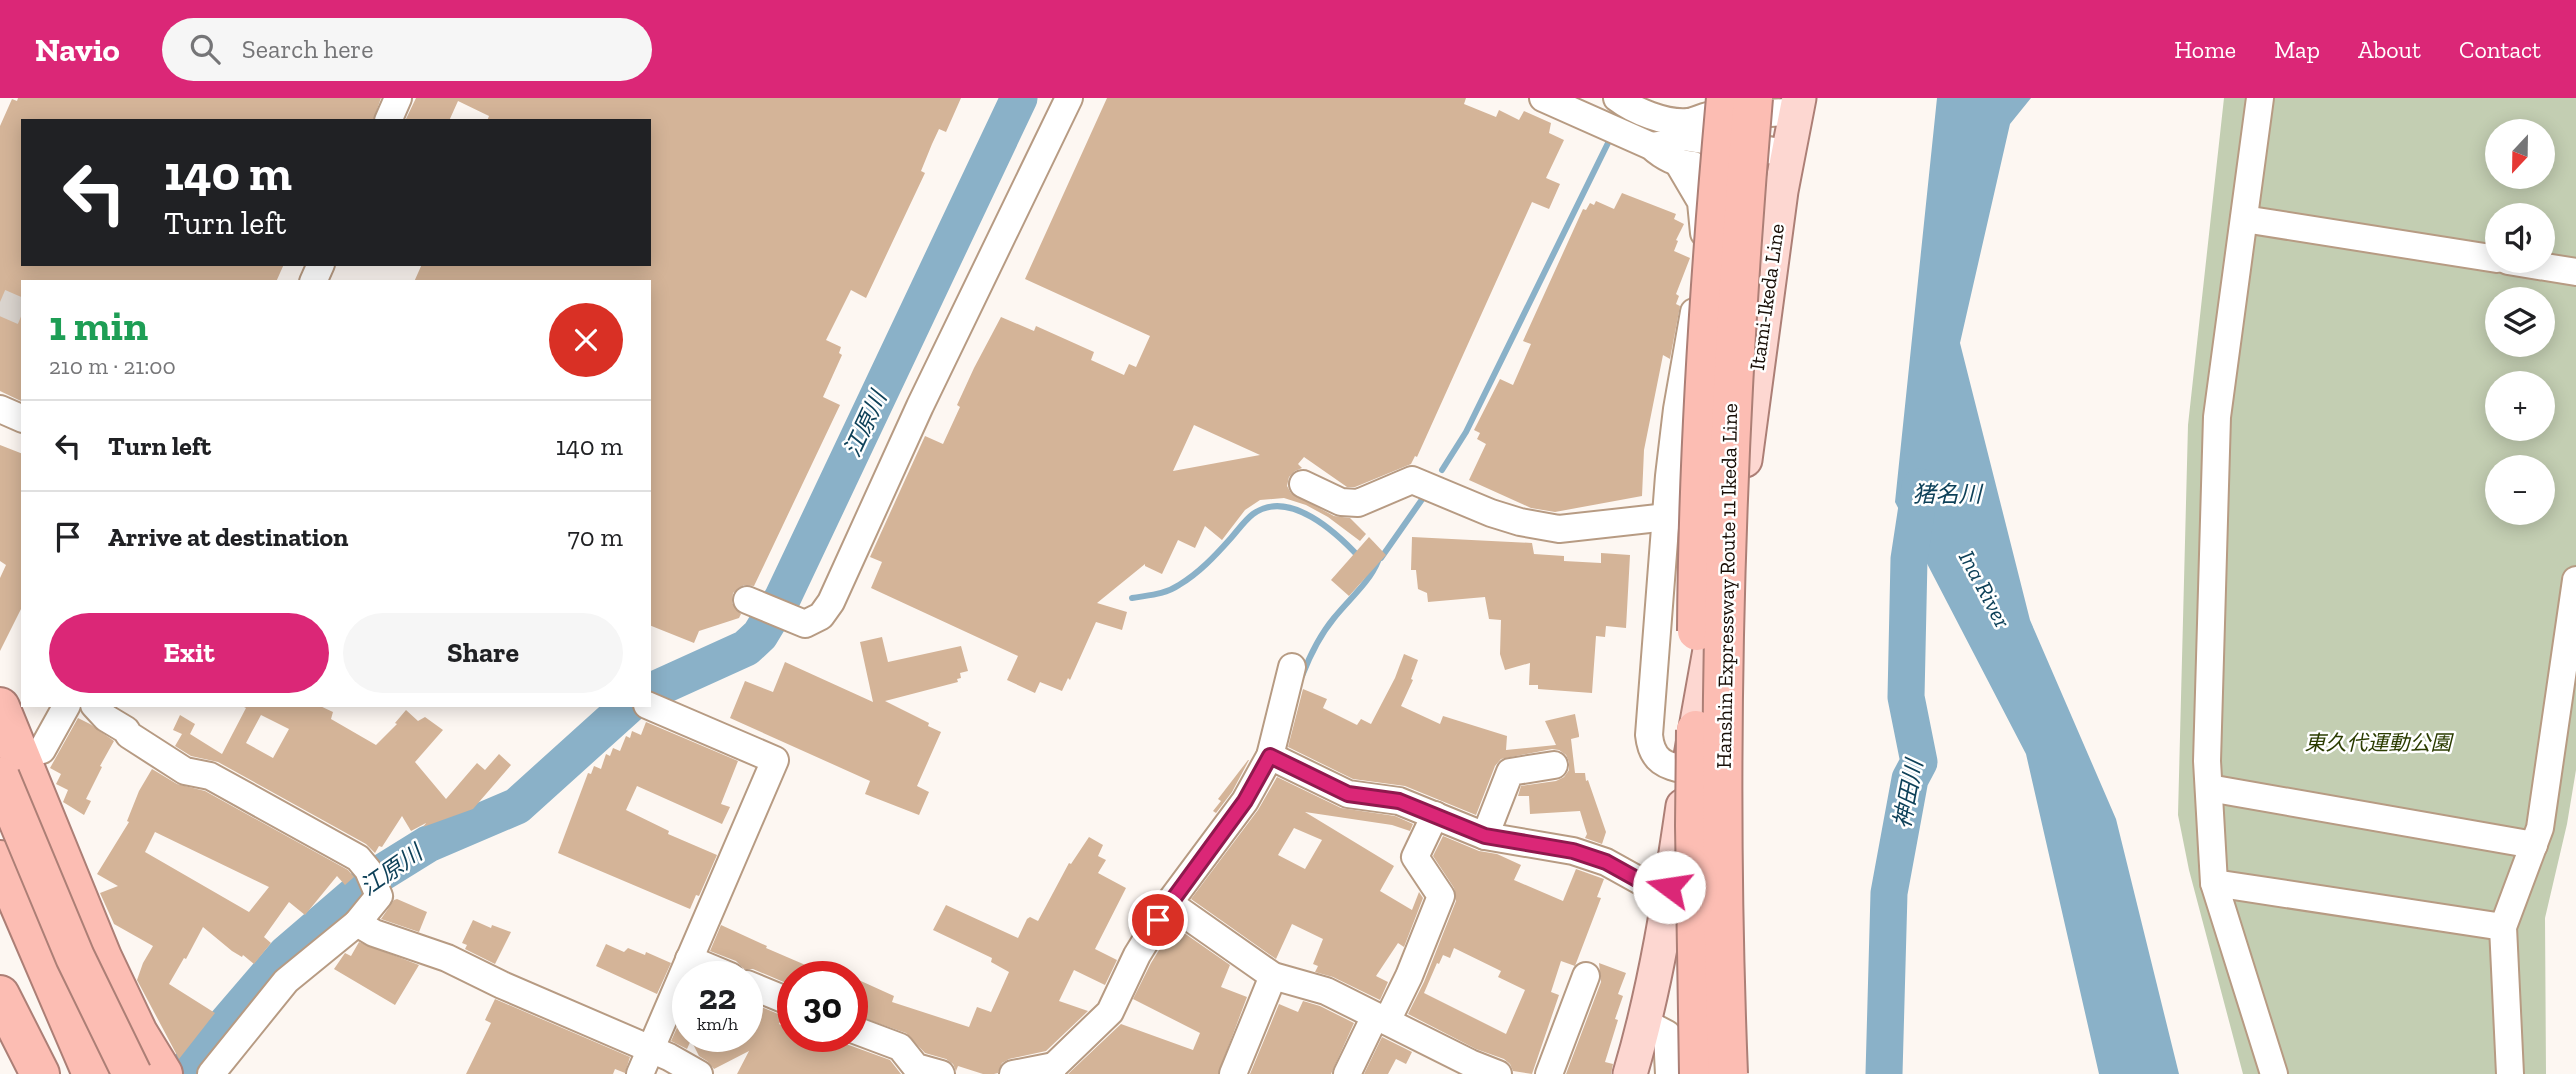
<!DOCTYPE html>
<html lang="en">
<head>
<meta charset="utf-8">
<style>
	body { margin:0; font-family:"Zilla Slab","Noto Sans JP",serif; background:#f6f6f6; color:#202124; height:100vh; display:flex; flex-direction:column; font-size:26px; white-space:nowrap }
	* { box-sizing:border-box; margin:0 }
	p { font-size:23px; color:#757577 }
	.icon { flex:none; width:38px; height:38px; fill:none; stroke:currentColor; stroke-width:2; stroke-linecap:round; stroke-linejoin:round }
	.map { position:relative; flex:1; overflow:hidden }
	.side { position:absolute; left:21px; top:182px; width:630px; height:427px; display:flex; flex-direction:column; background:#fff; border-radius:0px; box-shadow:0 4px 18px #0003 }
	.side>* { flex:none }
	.top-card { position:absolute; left:21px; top:21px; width:630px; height:147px; border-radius:0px; box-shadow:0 4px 18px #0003; background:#202124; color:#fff; overflow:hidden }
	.needle { width:46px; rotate:202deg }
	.fabs { position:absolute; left:2485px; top:21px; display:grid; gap:14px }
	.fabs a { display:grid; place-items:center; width:70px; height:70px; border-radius:50%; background:#fff; box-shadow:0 4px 18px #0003; font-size:35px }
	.speed { position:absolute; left:672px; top:863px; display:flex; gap:14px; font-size:35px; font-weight:700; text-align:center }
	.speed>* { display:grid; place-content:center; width:91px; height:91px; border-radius:50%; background:#fff; box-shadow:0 4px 18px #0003; line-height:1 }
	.speed small { font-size:18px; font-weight:400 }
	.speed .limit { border:10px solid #d22; background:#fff; color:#111 }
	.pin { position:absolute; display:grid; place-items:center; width:60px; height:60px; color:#fff; margin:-30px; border:4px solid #fff; border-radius:50%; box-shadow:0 2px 7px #0007 }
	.me { position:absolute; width:77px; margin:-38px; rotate:284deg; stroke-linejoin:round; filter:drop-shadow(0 0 5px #0008) }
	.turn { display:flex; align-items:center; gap:24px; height:147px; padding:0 28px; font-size:32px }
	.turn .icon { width:91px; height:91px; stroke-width:2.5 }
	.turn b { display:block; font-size:49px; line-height:60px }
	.round { display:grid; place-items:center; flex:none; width:74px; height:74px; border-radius:37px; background:#f6f6f6 }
	.headline { display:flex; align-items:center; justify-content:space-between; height:119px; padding:0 28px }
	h1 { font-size:42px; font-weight:700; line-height:52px; color:#1e9e55 }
	.primary-button { display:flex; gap:14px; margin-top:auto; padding:14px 28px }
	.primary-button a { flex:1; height:80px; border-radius:42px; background:#db2777; color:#fff; font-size:28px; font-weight:700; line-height:80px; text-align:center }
	.primary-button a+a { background:#f6f6f6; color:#202124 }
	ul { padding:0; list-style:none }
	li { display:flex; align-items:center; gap:21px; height:91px; padding:0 28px; border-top:2px solid #e0e0e0 }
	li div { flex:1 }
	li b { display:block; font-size:26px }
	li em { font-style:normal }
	header { display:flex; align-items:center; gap:42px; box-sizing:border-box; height:98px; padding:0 35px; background:#db2777; color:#fff }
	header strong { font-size:33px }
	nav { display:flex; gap:38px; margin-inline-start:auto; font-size:24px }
	.search { width:490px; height:63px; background:#f6f6f6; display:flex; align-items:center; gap:18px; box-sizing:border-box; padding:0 24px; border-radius:38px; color:#757577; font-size:26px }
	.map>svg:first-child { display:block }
	.green { fill:#c3ceb2; fill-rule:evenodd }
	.water { fill:#8ab1c8 }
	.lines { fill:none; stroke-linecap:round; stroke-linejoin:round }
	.stream { stroke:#8ab1c8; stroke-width:6 }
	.river { stroke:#8ab1c8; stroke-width:37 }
	.building { fill:#d4b498; fill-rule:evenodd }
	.minor-tunnel { stroke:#dad4ce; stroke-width:26; stroke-dasharray:26 13; stroke-linecap:butt }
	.minor-casing { stroke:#b79b83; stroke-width:30 }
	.major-casing { stroke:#ac7f76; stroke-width:37 }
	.highway-casing { stroke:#ac7f76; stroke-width:42 }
	.minor { stroke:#fff; stroke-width:26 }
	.major { stroke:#fdd7d1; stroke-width:33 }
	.highway { stroke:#fcbdb3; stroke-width:38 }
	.highway-bridge-casing { stroke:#ac7f76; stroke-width:42; stroke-linecap:butt }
	.highway-bridge { stroke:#fcbdb3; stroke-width:38 }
	.route-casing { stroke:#8e194d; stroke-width:18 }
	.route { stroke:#db2777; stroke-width:12 }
	.labels { text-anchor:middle; stroke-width:5; stroke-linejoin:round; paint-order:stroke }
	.street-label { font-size:21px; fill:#170d05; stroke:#fff }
	.park-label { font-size:21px; font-style:italic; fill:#2b3c00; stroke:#fff }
	.water-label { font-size:23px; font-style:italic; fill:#0e4159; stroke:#fff }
</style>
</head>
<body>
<header>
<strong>Navio</strong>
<div class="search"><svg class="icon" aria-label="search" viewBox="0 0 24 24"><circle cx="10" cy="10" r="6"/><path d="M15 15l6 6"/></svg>Search here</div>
<nav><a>Home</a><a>Map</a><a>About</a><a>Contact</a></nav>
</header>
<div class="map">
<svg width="2576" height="976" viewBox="0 0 2576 976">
	<rect width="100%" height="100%" fill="#fdf7f2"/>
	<path class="green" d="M 2224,0 L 2576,0 L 2576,672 L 2567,726 L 2545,820 L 2546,976 L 2243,976 L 2189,772 L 2178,717 L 2188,327 ZM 2497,33 L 2543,33 L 2543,79 L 2497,79 ZM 2497,117 L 2543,117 L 2543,163 L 2497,163 ZM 2497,201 L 2543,201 L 2543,247 L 2497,247 ZM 2497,285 L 2543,285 L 2543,331 L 2497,331 ZM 2497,369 L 2543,369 L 2543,415 L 2497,415 Z"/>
	<path class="water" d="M 1937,0 L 2031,0 L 2010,26 L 1960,245 L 2030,522 L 2116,721 L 2179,976 L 2099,976 L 2026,656 L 1895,404 Z"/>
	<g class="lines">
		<g class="stream">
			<path d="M 1442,372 L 1466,334 L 1608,45"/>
			<path d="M 1381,460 L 1423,400"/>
			<path d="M 1132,500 C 1149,497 1164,497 1179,487 C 1199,475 1215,458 1231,440 C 1238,432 1245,422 1253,416 C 1289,390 1337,435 1360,460"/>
			<path d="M 1302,578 C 1310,557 1320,537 1334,520 C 1349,501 1369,485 1378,463"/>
			<path d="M 649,590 L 654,592"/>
		</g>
		<g class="river">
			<path d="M 649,594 L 746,550 L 760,537 L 783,499 L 1019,0"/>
			<path d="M 183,976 L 286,856 L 378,777 L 428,746 L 517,708 L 629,607"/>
			<path d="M 1884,976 L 1889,795 L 1910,681 L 1919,664 L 1906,599 L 1909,461 L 1920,389"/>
		</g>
	</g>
	<g class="building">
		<path d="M 18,0 L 381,0 L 373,23 L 23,23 L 23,166 L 284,166 L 276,184 L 23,184 L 23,304 L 0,293 L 0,28 L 12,1 L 17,3 Z"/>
		<path d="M 416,0 L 961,0 L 946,34 L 939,31 L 932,46 L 921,73 L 925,75 L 866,200 L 851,192 L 826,242 L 841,249 L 839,255 L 842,257 L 823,299 L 840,307 L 754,488 L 744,487 L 733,495 L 732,505 L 741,516 L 739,520 L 699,533 L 694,545 L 649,527 L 649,184 L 414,184 L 422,166 L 649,166 L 649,23 L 487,23 L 489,18 L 458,3 L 449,23 L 405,23 Z"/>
		<path d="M 1107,0 L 1466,0 L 1464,6 L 1496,19 L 1499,12 L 1519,22 L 1524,13 L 1551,25 L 1549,35 L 1564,42 L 1546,80 L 1560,86 L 1549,111 L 1532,104 L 1417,359 L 1415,358 L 1411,366 L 1355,389 L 1347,389 L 1304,359 L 1298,366 L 1302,370 L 1295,373 L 1289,379 L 1287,388 L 1291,395 L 1334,418 L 1350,420 L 1366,436 L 1360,443 L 1328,419 L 1306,407 L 1284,400 L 1260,402 L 1245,412 L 1222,442 L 1205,428 L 1195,450 L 1178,442 L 1162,476 L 1145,468 L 1145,466 L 1097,505 L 1127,514 L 1122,532 L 1096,524 L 1070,582 L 1068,580 L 1062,593 L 1040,584 L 1035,595 L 1007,582 L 1018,558 L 871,490 L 882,464 L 870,459 L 925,338 L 943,346 L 960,309 L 957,307 L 974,270 L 1001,219 L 1034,233 L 1036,228 L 1094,254 L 1091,262 L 1124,277 L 1129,266 L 1136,269 L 1150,238 L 1025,181 ZM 1194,327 L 1260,357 L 1173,373 Z"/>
		<path d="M 1622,95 L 1676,116 L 1674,121 L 1684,126 L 1676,142 L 1678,143 L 1674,153 L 1690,160 L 1676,196 L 1679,198 L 1676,206 L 1680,208 L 1670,261 L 1663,257 L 1644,352 L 1642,398 L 1555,414 L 1531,410 L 1469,382 L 1486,346 L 1477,341 L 1480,335 L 1474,332 L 1500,281 L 1513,287 L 1531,246 L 1523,243 L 1583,111 L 1586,112 L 1590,105 L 1594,107 L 1596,103 L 1614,111 Z"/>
		<path d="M 0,347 L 23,356 L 23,507 L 0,553 L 0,480 L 6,467 L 0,463 Z"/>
		<path d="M 1369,439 L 1386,457 L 1349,498 L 1331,482 Z"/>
		<path d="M 1412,439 L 1532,445 L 1534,456 L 1564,458 L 1564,463 L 1601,465 L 1601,455 L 1630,457 L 1626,530 L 1606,528 L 1605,539 L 1596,538 L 1592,595 L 1538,591 L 1538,587 L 1529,587 L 1530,565 L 1505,572 L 1500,556 L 1501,522 L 1489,521 L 1485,499 L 1428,504 L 1427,495 L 1418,491 L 1416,472 L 1411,472 Z"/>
		<path d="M 882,539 L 888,564 L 961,548 L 968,573 L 960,575 L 961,580 L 957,581 L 958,584 L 885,603 L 929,625 L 928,628 L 941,634 L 917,688 L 929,694 L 919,717 L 865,696 L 870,683 L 730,620 L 745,583 L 773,594 L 785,564 L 873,604 L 860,544 Z"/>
		<path d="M 1404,556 L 1418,562 L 1411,581 L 1413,582 L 1401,608 L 1440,626 L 1443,618 L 1507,638 L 1506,652 L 1556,647 L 1545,623 L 1575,616 L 1579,637 L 1579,639 L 1571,641 L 1575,675 L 1585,675 L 1586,683 L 1588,682 L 1606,734 L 1602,746 L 1585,740 L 1587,736 L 1580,713 L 1530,716 L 1529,698 L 1518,698 L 1521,688 L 1556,683 L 1564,679 L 1569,672 L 1569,664 L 1566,657 L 1559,652 L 1552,651 L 1501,661 L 1495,668 L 1476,717 L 1405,688 L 1353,681 L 1288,649 L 1303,591 L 1327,601 L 1323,610 L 1357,627 L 1361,621 L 1371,626 L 1395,580 Z"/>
		<path d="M 240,607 L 318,607 L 333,614 L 331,621 L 376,647 L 397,626 L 395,625 L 406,612 L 418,623 L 425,619 L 443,632 L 415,664 L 446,701 L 477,665 L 485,672 L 499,656 L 511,667 L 473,711 L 423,729 L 426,725 L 411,733 L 402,718 L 382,749 L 379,748 L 375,755 L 366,746 L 218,664 L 191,658 L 175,648 L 182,636 L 173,632 L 180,617 L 195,626 L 190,636 L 222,656 L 246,610 ZM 261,617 L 289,631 L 273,660 L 246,645 Z"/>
		<path d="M 78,620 L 90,626 L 114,643 L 100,668 L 102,669 L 86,701 L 91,703 L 84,717 L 63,704 L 68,692 L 56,686 L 61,676 L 50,670 Z"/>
		<path d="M 646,624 L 738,663 L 721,706 L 730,709 L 722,726 L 637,688 L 626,712 L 669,733 L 668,736 L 717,757 L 699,798 L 696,797 L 690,811 L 558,755 L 588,675 L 591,676 L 594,668 L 601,671 L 606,656 L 610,658 L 613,650 L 620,653 L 626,638 L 630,640 L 632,633 L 641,637 Z"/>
		<path d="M 1248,662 L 1249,662 L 1232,694 L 1216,715 L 1213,713 L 1221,703 L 1218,701 Z"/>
		<path d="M 152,671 L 177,686 L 205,693 L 348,772 L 354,779 L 345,787 L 337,778 L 305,817 L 289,804 L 264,839 L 271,845 L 254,866 L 243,857 L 242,859 L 232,853 L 203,829 L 186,861 L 184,860 L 169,886 L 215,915 L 179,961 L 137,882 L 143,865 L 153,848 L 114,826 L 100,795 L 118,788 L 97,776 L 129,724 L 127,723 L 139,693 ZM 155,734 L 269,789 L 249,814 L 145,754 Z"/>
		<path d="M 1277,679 L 1341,710 L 1395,718 L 1413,726 L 1410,733 L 1392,727 L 1305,714 L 1394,768 L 1380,793 L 1412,812 L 1419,794 L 1423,800 L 1404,849 L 1398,845 L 1376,878 L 1388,884 L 1380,902 L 1333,879 L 1315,874 L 1318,868 L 1313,866 L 1323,841 L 1292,826 L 1276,861 L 1191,801 L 1258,712 ZM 1294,730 L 1322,742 L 1305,771 L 1278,757 Z"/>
		<path d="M 1443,738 L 1479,753 L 1497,756 L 1521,767 L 1514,782 L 1563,803 L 1576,771 L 1604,781 L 1597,799 L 1601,800 L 1575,868 L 1561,863 L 1551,894 L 1559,897 L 1532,976 L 1513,973 L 1510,966 L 1504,961 L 1476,951 L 1408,916 L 1424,884 L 1456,803 L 1454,790 L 1433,758 ZM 1454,850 L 1501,873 L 1498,879 L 1525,892 L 1506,936 L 1424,895 L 1437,865 L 1439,866 L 1443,857 L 1450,860 Z"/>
		<path d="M 1089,739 L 1103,747 L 1098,758 L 1106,762 L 1098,775 L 1126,790 L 1095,851 L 1117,862 L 1105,887 L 1074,872 L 1059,903 L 1088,913 L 1046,953 L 1009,961 L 1002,965 L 998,975 L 994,976 L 983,976 L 958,968 L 956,973 L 953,966 L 946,961 L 925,955 L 906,935 L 852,916 L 852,879 L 894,898 L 892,904 L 969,929 L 977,909 L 991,914 L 1009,874 L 991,864 L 992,860 L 933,832 L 946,807 L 1018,840 L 1027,821 L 1030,819 L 1038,823 L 1069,765 L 1071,766 Z"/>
		<path d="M 397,801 L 427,814 L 419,834 L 381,821 L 394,802 Z"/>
		<path d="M 473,822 L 491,830 L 492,827 L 511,834 L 495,866 L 465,851 L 467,847 L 462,845 Z"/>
		<path d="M 721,827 L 767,848 L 766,850 L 831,878 L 793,878 L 793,888 L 753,871 L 744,871 L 736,863 L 710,853 Z"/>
		<path d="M 1174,828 L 1230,867 L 1221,889 L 1247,899 L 1218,976 L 1068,976 L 1121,926 L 1193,952 L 1200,935 L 1133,901 L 1151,865 Z"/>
		<path d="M 359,844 L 419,867 L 395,907 L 334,871 L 345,855 L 351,858 Z"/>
		<path d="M 606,846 L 624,854 L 628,850 L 645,857 L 646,854 L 671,865 L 657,896 L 596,868 Z"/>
		<path d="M 1599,865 L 1626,875 L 1618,896 L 1623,898 L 1615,921 L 1618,922 L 1605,964 L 1613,966 L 1611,976 L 1566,976 L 1601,884 Z"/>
		<path d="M 495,901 L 630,959 L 625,975 L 615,971 L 613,976 L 466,976 L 491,925 L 485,922 Z"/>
		<path d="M 747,903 L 783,918 L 779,926 L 793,933 L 793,938 L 838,938 L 846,946 L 890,962 L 901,976 L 737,976 L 749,953 L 714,971 L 707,963 L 699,958 L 691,942 L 687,951 L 671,943 L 688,905 L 688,938 L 747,938 Z"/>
		<path d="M 1303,903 L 1320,908 L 1354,925 L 1331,976 L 1250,976 L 1279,906 L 1298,914 Z"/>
		<path d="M 1382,939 L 1412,954 L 1406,966 L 1396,961 L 1388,976 L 1364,976 Z"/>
	</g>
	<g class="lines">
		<path class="minor-tunnel" d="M 0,204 L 23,214"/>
		<g class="minor-casing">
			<g id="minor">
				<path d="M 1543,0 L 1651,48 C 1664,60 1676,65 1693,67"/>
				<path d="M 1617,0 C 1634,13 1666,26 1688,24 C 1697,23 1705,17 1714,17 C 1742,16 1768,16 1796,13"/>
				<path d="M 2260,0 L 2217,319 L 2207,663 L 2214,785 L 2274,976"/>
				<path d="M 388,23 L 398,0"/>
				<path d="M 1651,48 L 1664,46 L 1683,39 L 1788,55"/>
				<path d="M 1678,65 L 1701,104 L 1704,135"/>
				<path d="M 2244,121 L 2497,161"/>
				<path d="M 2508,163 L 2576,174"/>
				<path d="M 313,184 L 321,166"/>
				<path d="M 1694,214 L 1677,311 L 1669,378 L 1649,637 C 1653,676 1681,666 1709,679"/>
				<path d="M 0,311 L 23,321"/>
				<path d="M 1303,386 L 1341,404 L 1358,405 L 1412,382 L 1491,415 L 1520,424 L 1559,431 L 1667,419"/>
				<path d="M 747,502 L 805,526 L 821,518 L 831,504 L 920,308 L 1069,0"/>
				<path d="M 94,607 L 106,620 L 126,632 L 129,637 L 185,673 L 210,678 L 358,760 L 368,772 L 379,798 L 357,825 L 374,835 L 447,860 L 502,887 L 669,959 L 699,976"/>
				<path d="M 42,652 L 67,607"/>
				<path d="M 1270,658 L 1348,696 L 1399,703 L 1485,738 L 1573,753 L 1606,764 L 1642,784 L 1669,789"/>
				<path d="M 2209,690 L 2534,747"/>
				<path d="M 1485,738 L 1510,674 L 1554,667"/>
				<path d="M 2214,785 L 2503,829"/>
				<path d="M 1169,805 L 1273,878 L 1326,893 L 1470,965 L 1498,976"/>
				<path d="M 689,861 L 730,878"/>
				<path d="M 747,886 L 793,905"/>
				<path d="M 1387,923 L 1409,878 L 1441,798 L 1415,759 L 1435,717"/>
				<path d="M 1644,924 L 1667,936 L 1669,976"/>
				<path d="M 852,931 L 900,949 L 916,969 L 941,976"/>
				<path d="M 211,976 L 286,883 L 357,825"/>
				<path d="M 640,976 L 775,662 L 647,607"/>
				<path d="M 1013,976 L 1054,968"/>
				<path d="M 1051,976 L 1054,968 L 1110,914 L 1137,857 L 1169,805 L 1245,703 L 1270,658 L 1292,569"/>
				<path d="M 1233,976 L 1273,878"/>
				<path d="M 1347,976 L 1375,918"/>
				<path d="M 1549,976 L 1586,878"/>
				<path d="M 2510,976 L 2503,829 L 2540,730 L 2576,482"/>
			</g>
		</g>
		<g class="major-casing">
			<g id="major">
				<path d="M 1745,362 L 1781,93 L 1799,0"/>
				<path d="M 1691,658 L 1713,535"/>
				<path d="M 1630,976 C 1656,889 1670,797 1683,708"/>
			</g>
		</g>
		<g class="highway-casing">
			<g id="highway">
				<path d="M 0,609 L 102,859 L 138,935 L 163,976"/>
				<path d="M 0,762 L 92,976"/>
				<path d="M 0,897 L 40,976"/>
			</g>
		</g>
		<use href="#minor" class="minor"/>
		<use href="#major" class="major"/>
		<use href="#highway" class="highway"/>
		<g class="highway-bridge-casing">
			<g id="highway-bridge">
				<path d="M 1697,533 C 1698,355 1710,177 1726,0"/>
				<path d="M 1696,632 L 1695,728 L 1699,976"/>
				<path d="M 0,679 L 75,859 L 132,976"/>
				<path d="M 1728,976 C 1715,650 1725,325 1753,0"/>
			</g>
		</g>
		<use href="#highway-bridge" class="highway-bridge"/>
	</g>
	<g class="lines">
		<g class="route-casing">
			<path id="route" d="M 1158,822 L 1245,703 L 1270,658 L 1348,696 L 1399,703 L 1485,738 L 1573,753 L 1606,764 L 1642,784 L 1669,789"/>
		</g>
		<use href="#route" class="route"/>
	</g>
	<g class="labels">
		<g class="street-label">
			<text transform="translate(1767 199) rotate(-82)" y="7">Itami-Ikeda Line</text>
			<text transform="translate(1727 488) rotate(-89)" y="7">Hanshin Expressway Route 11 Ikeda Line</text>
		</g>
		<g class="park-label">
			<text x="2378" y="652">東久代運動公園</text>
		</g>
		<g class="water-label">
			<text transform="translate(865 326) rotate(-65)" y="8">江原川</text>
			<text x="1947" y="404">猪名川</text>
			<text transform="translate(1985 491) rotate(62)" y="8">Ina River</text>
			<text transform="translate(1908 696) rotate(-79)" y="8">神田川</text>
			<text transform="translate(391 772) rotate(-35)" y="8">江原川</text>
		</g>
	</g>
</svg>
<div class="fabs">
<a><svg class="needle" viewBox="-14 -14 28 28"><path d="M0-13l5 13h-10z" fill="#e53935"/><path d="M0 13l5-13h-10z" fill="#757577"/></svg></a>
<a><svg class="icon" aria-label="sound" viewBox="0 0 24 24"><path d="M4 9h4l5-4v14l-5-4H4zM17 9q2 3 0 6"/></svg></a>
<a><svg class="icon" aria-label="layers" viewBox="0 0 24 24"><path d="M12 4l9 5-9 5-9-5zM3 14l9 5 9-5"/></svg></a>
<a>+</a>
<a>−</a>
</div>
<div class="speed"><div>22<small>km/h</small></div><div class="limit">30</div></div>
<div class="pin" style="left:1158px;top:822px;background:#d93025"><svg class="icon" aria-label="arrive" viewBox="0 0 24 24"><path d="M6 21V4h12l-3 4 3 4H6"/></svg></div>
<svg class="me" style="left:1669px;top:789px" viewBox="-20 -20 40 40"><circle r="19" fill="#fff"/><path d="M0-13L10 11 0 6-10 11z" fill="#db2777"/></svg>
<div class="top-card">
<div class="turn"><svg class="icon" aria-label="left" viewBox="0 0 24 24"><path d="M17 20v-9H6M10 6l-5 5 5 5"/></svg><div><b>140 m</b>Turn left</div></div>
</div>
<section class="side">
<div class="headline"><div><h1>1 min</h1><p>210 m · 21:00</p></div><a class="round" style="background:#d93025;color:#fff"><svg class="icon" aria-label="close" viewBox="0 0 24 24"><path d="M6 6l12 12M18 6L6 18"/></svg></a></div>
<ul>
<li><svg class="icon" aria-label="left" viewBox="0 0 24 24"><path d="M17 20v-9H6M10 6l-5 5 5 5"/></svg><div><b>Turn left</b></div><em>140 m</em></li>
<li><svg class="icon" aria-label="arrive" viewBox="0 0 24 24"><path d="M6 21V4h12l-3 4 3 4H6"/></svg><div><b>Arrive at destination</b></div><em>70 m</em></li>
</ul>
<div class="primary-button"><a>Exit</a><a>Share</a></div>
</section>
</div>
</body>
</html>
